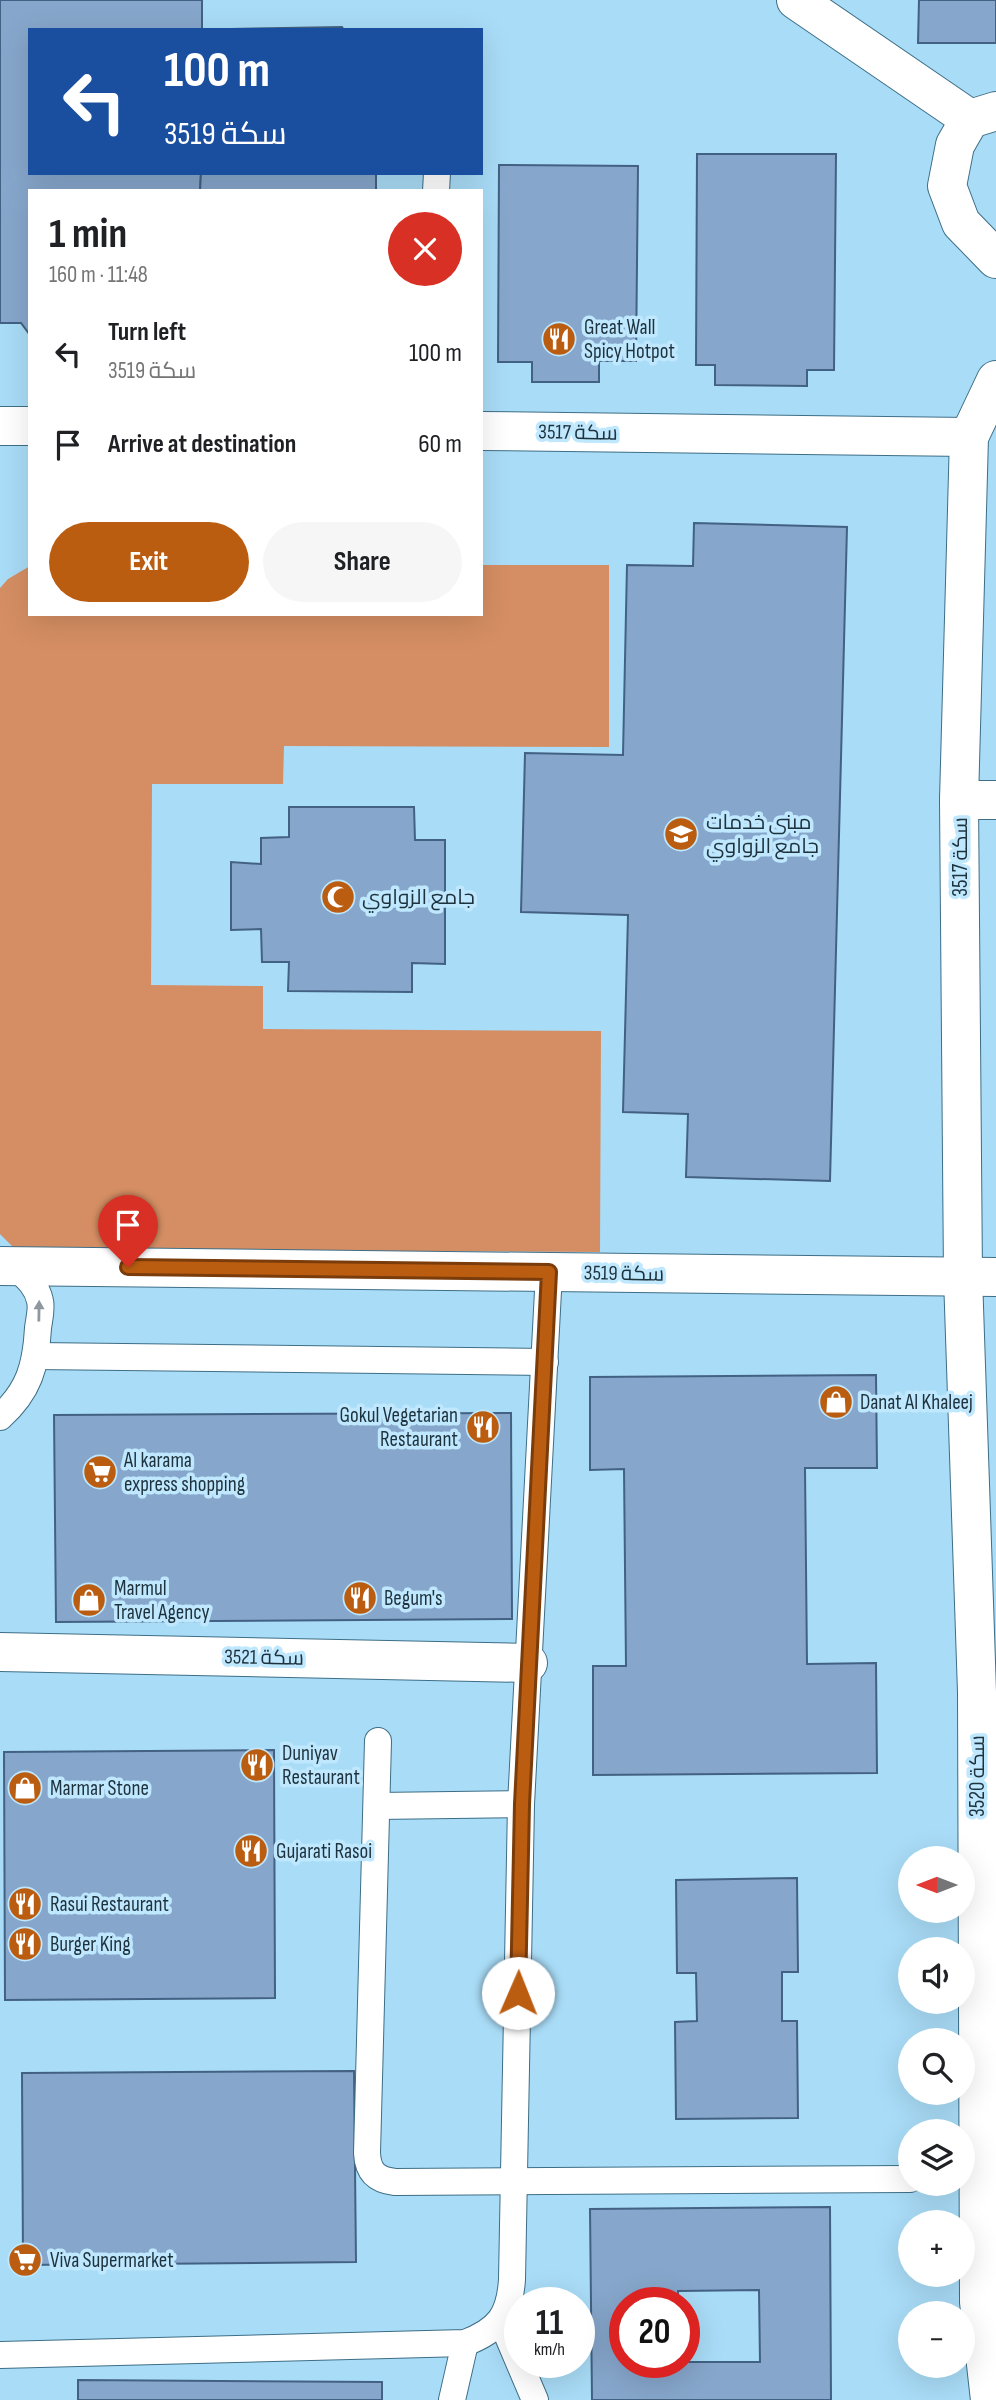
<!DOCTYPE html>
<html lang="en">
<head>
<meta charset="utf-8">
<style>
	body { margin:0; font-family:"Sofia Sans Condensed",Cairo,sans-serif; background:#f6f6f6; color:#202124; height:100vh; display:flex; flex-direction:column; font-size:26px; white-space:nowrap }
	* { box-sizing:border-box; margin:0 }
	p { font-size:23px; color:#757577 }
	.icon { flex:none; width:38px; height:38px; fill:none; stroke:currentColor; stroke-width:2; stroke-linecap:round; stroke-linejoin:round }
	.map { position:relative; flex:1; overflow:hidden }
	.details { position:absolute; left:28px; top:189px; width:455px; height:427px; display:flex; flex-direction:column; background:#fff; border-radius:0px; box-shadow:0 7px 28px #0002 }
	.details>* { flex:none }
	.banner { position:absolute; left:28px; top:28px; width:455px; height:147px; border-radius:0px; box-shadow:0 7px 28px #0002; background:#1a4fa0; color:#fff; overflow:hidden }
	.needle { width:46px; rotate:270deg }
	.fabs { position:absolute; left:898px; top:1846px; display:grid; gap:14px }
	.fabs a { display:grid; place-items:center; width:77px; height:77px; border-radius:50%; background:#fff; box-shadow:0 7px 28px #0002; font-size:35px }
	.speed { position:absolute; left:504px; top:2287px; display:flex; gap:14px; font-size:35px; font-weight:700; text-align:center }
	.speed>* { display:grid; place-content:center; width:91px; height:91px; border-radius:50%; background:#fff; box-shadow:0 7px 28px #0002; line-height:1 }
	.speed small { font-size:18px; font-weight:400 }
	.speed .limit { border:10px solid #d22; background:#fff; color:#111 }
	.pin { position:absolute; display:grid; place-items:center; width:60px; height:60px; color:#fff; margin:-72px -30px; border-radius:50% 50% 50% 0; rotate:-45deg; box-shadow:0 0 7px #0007 }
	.pin .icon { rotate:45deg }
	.me { position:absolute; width:77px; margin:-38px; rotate:1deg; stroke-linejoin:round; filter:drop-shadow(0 0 5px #0008) }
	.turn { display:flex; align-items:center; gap:24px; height:147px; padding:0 21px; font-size:32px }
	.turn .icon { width:91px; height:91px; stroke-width:2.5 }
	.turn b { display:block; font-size:49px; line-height:60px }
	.round { display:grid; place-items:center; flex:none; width:74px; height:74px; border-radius:37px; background:#f6f6f6 }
	.summary { display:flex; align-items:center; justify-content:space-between; height:119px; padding:0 21px }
	h1 { font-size:42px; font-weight:700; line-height:52px }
	.primary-button { display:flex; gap:14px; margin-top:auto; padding:14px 21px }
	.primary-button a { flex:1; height:80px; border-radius:42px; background:#bb5d11; color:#fff; font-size:28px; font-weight:700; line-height:80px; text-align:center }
	.primary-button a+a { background:#f6f6f6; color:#202124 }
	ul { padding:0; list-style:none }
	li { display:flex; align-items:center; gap:21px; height:91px; padding:0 21px }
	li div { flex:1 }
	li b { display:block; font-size:26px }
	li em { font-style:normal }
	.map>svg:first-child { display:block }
	.green { fill:#d58e63 }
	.building { fill:#86a6cb; stroke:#436182; stroke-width:2; fill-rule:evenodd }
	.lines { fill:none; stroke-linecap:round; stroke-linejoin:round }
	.service-casing { stroke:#3e6e86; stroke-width:28 }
	.minor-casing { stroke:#3e6e86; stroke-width:40 }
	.tertiary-casing { stroke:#3e6e86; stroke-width:40 }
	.service { stroke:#fff; stroke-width:26 }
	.minor { stroke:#fff; stroke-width:38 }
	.tertiary { stroke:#fff; stroke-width:38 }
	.oneway { fill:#8e989e }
	.route-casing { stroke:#7a3c0b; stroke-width:18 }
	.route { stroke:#bb5d11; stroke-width:12 }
	.labels { text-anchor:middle; stroke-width:7; stroke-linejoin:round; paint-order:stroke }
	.poi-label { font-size:21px; fill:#1e323d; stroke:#bfe8fe; text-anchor:start }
	.street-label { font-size:21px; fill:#1e323d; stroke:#bfe8fe }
</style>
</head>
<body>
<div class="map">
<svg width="996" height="2400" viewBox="0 0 996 2400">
	<rect width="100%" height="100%" fill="#a9dcf7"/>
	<path class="green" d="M 481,565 L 609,565 L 609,747 L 284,746 L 283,784 L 152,784 L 151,985 L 263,986 L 263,1029 L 601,1031 L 600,1252 L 15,1249 L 0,1234 L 0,588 L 8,579 L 30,566 L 30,614 L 481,614 Z"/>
	<g class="building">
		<path d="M 0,0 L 202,0 L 202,30 L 30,30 L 30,173 L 201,173 L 200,191 L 30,191 L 30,335 L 21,323 L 0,323 Z"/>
		<path d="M 919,0 L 996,0 L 996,43 L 918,43 Z"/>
		<path d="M 342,27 L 344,30 L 229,30 L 230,29 Z"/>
		<path d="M 697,154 L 836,154 L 834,370 L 807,370 L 807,386 L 715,385 L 715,365 L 696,365 Z"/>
		<path d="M 499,165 L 638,166 L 636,361 L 599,361 L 599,382 L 532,382 L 532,362 L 498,362 Z"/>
		<path d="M 201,173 L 376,173 L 376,191 L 200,191 Z"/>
		<path d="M 694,523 L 847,527 L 830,1181 L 686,1177 L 688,1114 L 623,1112 L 628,915 L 521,912 L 525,753 L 623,755 L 627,565 L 693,566 Z"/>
		<path d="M 289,807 L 414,807 L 415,840 L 445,840 L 445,964 L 412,963 L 412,992 L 288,991 L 289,962 L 262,962 L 261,929 L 231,930 L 231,862 L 261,864 L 261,838 L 289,837 Z"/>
		<path d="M 876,1375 L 877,1468 L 805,1468 L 807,1664 L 876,1663 L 877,1773 L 593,1775 L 593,1666 L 626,1666 L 624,1469 L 590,1470 L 590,1377 Z"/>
		<path d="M 511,1413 L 512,1619 L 56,1622 L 54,1415 Z"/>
		<path d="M 274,1750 L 275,1998 L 5,2000 L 4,1752 Z"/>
		<path d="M 797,1878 L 798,1972 L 782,1972 L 782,2021 L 797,2021 L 798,2118 L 676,2119 L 675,2022 L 697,2021 L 696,1973 L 677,1973 L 676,1880 Z"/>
		<path d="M 354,2071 L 356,2262 L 23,2265 L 22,2073 Z"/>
		<path d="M 830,2207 L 831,2400 L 592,2400 L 590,2209 ZM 759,2290 L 760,2362 L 625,2362 L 625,2303 L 678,2303 L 678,2291 Z"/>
		<path d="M 78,2380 L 382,2382 L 382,2400 L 78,2400 Z"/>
	</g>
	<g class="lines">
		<g class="service-casing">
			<g id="service">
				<path d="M 436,191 L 437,173"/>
				<path d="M 35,1356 L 545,1362"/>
				<path d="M 0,1417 C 29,1391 36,1366 38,1328 C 39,1320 42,1309 40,1301 C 37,1285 25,1276 14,1266"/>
				<path d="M 378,1741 L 367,2153 C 368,2172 376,2180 395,2182 L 910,2179"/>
				<path d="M 377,1806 L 521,1804"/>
				<path d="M 501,2320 L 535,2400"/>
				<path d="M 0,2355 L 465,2343 C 499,2330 510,2315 512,2279 L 521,1804 L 549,1272"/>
				<path d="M 452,2400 L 465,2343"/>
			</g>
		</g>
		<g class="minor-casing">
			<g id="minor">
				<path d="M 796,0 L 970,119"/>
				<path d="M 996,111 L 970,119 L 955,145 L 947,186 L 961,223 L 996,259"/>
				<path d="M 0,426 L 30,426"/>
				<path d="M 481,431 L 969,437"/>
				<path d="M 959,800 L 996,800"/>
				<path d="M 0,1652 L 528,1663"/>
				<path d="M 990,2400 L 979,2302 L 977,1692 L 963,1277 L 959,800 L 969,437 L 996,380"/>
			</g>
		</g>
		<g class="tertiary-casing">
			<path id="tertiary" d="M 0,1266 L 996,1277"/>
		</g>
		<use href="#service" class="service"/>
		<use href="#minor" class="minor"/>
		<use href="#tertiary" class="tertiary"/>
	</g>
	<defs><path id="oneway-solid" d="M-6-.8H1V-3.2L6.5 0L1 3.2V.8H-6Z" transform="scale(1.75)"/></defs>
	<use class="oneway" href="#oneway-solid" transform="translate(39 1311) rotate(-89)"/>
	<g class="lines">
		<g class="route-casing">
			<path id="route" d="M 128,1267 L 549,1272 L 522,1804 L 518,1993"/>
		</g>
		<use href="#route" class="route"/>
	</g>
	<defs>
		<g id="restaurant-disc" transform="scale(1.75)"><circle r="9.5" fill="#bb5d11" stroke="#bfe8fe"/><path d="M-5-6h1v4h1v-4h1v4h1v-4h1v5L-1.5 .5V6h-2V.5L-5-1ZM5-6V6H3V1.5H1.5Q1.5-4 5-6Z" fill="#fff"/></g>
		<g id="university-disc" transform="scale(1.75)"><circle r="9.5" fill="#bb5d11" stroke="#bfe8fe"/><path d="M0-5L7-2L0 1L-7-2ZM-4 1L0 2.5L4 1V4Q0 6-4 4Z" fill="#fff"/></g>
		<g id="mosque-disc" transform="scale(1.75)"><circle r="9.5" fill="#bb5d11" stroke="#bfe8fe"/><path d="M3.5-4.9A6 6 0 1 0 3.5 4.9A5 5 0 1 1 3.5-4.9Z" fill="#fff"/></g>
		<g id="shop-disc" transform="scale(1.75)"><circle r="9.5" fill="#bb5d11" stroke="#bfe8fe"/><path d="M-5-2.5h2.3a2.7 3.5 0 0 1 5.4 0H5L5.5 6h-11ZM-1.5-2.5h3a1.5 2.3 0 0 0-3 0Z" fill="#fff"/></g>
		<g id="supermarket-disc" transform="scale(1.75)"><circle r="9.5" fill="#bb5d11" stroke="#bfe8fe"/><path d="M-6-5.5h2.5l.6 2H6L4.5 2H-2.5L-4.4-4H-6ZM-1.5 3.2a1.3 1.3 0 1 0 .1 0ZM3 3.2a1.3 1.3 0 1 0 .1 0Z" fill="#fff"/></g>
	</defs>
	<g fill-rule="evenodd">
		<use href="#restaurant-disc" x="559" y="339"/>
		<use href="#university-disc" x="681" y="834"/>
		<use href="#mosque-disc" x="338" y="897"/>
		<use href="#shop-disc" x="836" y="1402"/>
		<use href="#restaurant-disc" x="483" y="1427"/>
		<use href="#supermarket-disc" x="100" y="1472"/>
		<use href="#restaurant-disc" x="360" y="1598"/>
		<use href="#shop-disc" x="89" y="1600"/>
		<use href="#restaurant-disc" x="257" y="1765"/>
		<use href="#shop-disc" x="25" y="1788"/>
		<use href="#restaurant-disc" x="251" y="1851"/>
		<use href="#restaurant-disc" x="25" y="1904"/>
		<use href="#restaurant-disc" x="25" y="1944"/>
		<use href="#supermarket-disc" x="25" y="2260"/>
	</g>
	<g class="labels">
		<g class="poi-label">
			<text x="584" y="334">Great Wall<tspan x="584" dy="24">Spicy Hotpot</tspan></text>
			<text x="706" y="829">مبنى خدمات<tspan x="706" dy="24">جامع الزواوي</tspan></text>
			<text x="362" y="904">جامع الزواوي</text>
			<text x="860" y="1409">Danat Al Khaleej</text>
			<text x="458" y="1422" text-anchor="end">Gokul Vegetarian<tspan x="458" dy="24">Restaurant</tspan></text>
			<text x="124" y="1467">Al karama<tspan x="124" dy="24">express shopping</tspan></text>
			<text x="114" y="1595">Marmul<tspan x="114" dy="24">Travel Agency</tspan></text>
			<text x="384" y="1605">Begum's</text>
			<text x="282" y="1760">Duniyav<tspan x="282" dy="24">Restaurant</tspan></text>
			<text x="50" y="1795">Marmar Stone</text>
			<text x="276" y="1858">Gujarati Rasoi</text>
			<text x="50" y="1911">Rasui Restaurant</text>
			<text x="50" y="1951">Burger King</text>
			<text x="50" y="2267">Viva Supermarket</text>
		</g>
		<g class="street-label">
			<text transform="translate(578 432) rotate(1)" y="7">سكة 3517</text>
			<text transform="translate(960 857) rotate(-90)" y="7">سكة 3517</text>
			<text transform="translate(624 1273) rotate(1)" y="7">سكة 3519</text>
			<text transform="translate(264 1657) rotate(1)" y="7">سكة 3521</text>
			<text transform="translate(977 1776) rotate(-90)" y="7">سكة 3520</text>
		</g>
	</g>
</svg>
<div class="fabs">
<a><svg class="needle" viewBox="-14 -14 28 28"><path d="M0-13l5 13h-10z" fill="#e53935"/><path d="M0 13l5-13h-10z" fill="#757577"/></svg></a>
<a><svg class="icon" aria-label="sound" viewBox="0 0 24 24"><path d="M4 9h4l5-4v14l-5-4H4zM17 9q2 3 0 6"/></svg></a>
<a><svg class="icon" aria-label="search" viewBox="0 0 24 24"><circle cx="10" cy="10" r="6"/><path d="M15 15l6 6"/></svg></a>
<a><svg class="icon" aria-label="layers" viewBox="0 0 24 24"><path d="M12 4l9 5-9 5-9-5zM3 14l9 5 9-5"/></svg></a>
<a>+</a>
<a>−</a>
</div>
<div class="speed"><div>11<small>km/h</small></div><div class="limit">20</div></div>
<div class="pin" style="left:128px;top:1267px;background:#d93025"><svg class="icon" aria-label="arrive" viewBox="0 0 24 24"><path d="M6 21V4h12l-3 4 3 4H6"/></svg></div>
<svg class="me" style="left:518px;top:1993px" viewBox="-20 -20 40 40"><circle r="19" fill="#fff"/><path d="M0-13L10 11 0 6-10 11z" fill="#bb5d11"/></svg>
<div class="banner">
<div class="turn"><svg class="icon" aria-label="left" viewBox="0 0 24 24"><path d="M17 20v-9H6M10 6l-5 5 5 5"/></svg><div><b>100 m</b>سكة 3519</div></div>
</div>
<section class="details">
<div class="summary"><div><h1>1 min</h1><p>160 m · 11:48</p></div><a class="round" style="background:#d93025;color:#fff"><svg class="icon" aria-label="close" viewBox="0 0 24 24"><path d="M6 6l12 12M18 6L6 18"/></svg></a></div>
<ul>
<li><svg class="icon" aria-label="left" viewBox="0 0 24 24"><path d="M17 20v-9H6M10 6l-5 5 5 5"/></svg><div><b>Turn left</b><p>سكة 3519</p></div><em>100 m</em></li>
<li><svg class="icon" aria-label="arrive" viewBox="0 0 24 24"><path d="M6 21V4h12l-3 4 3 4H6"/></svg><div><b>Arrive at destination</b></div><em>60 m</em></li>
</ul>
<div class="primary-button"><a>Exit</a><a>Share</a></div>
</section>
</div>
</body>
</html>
